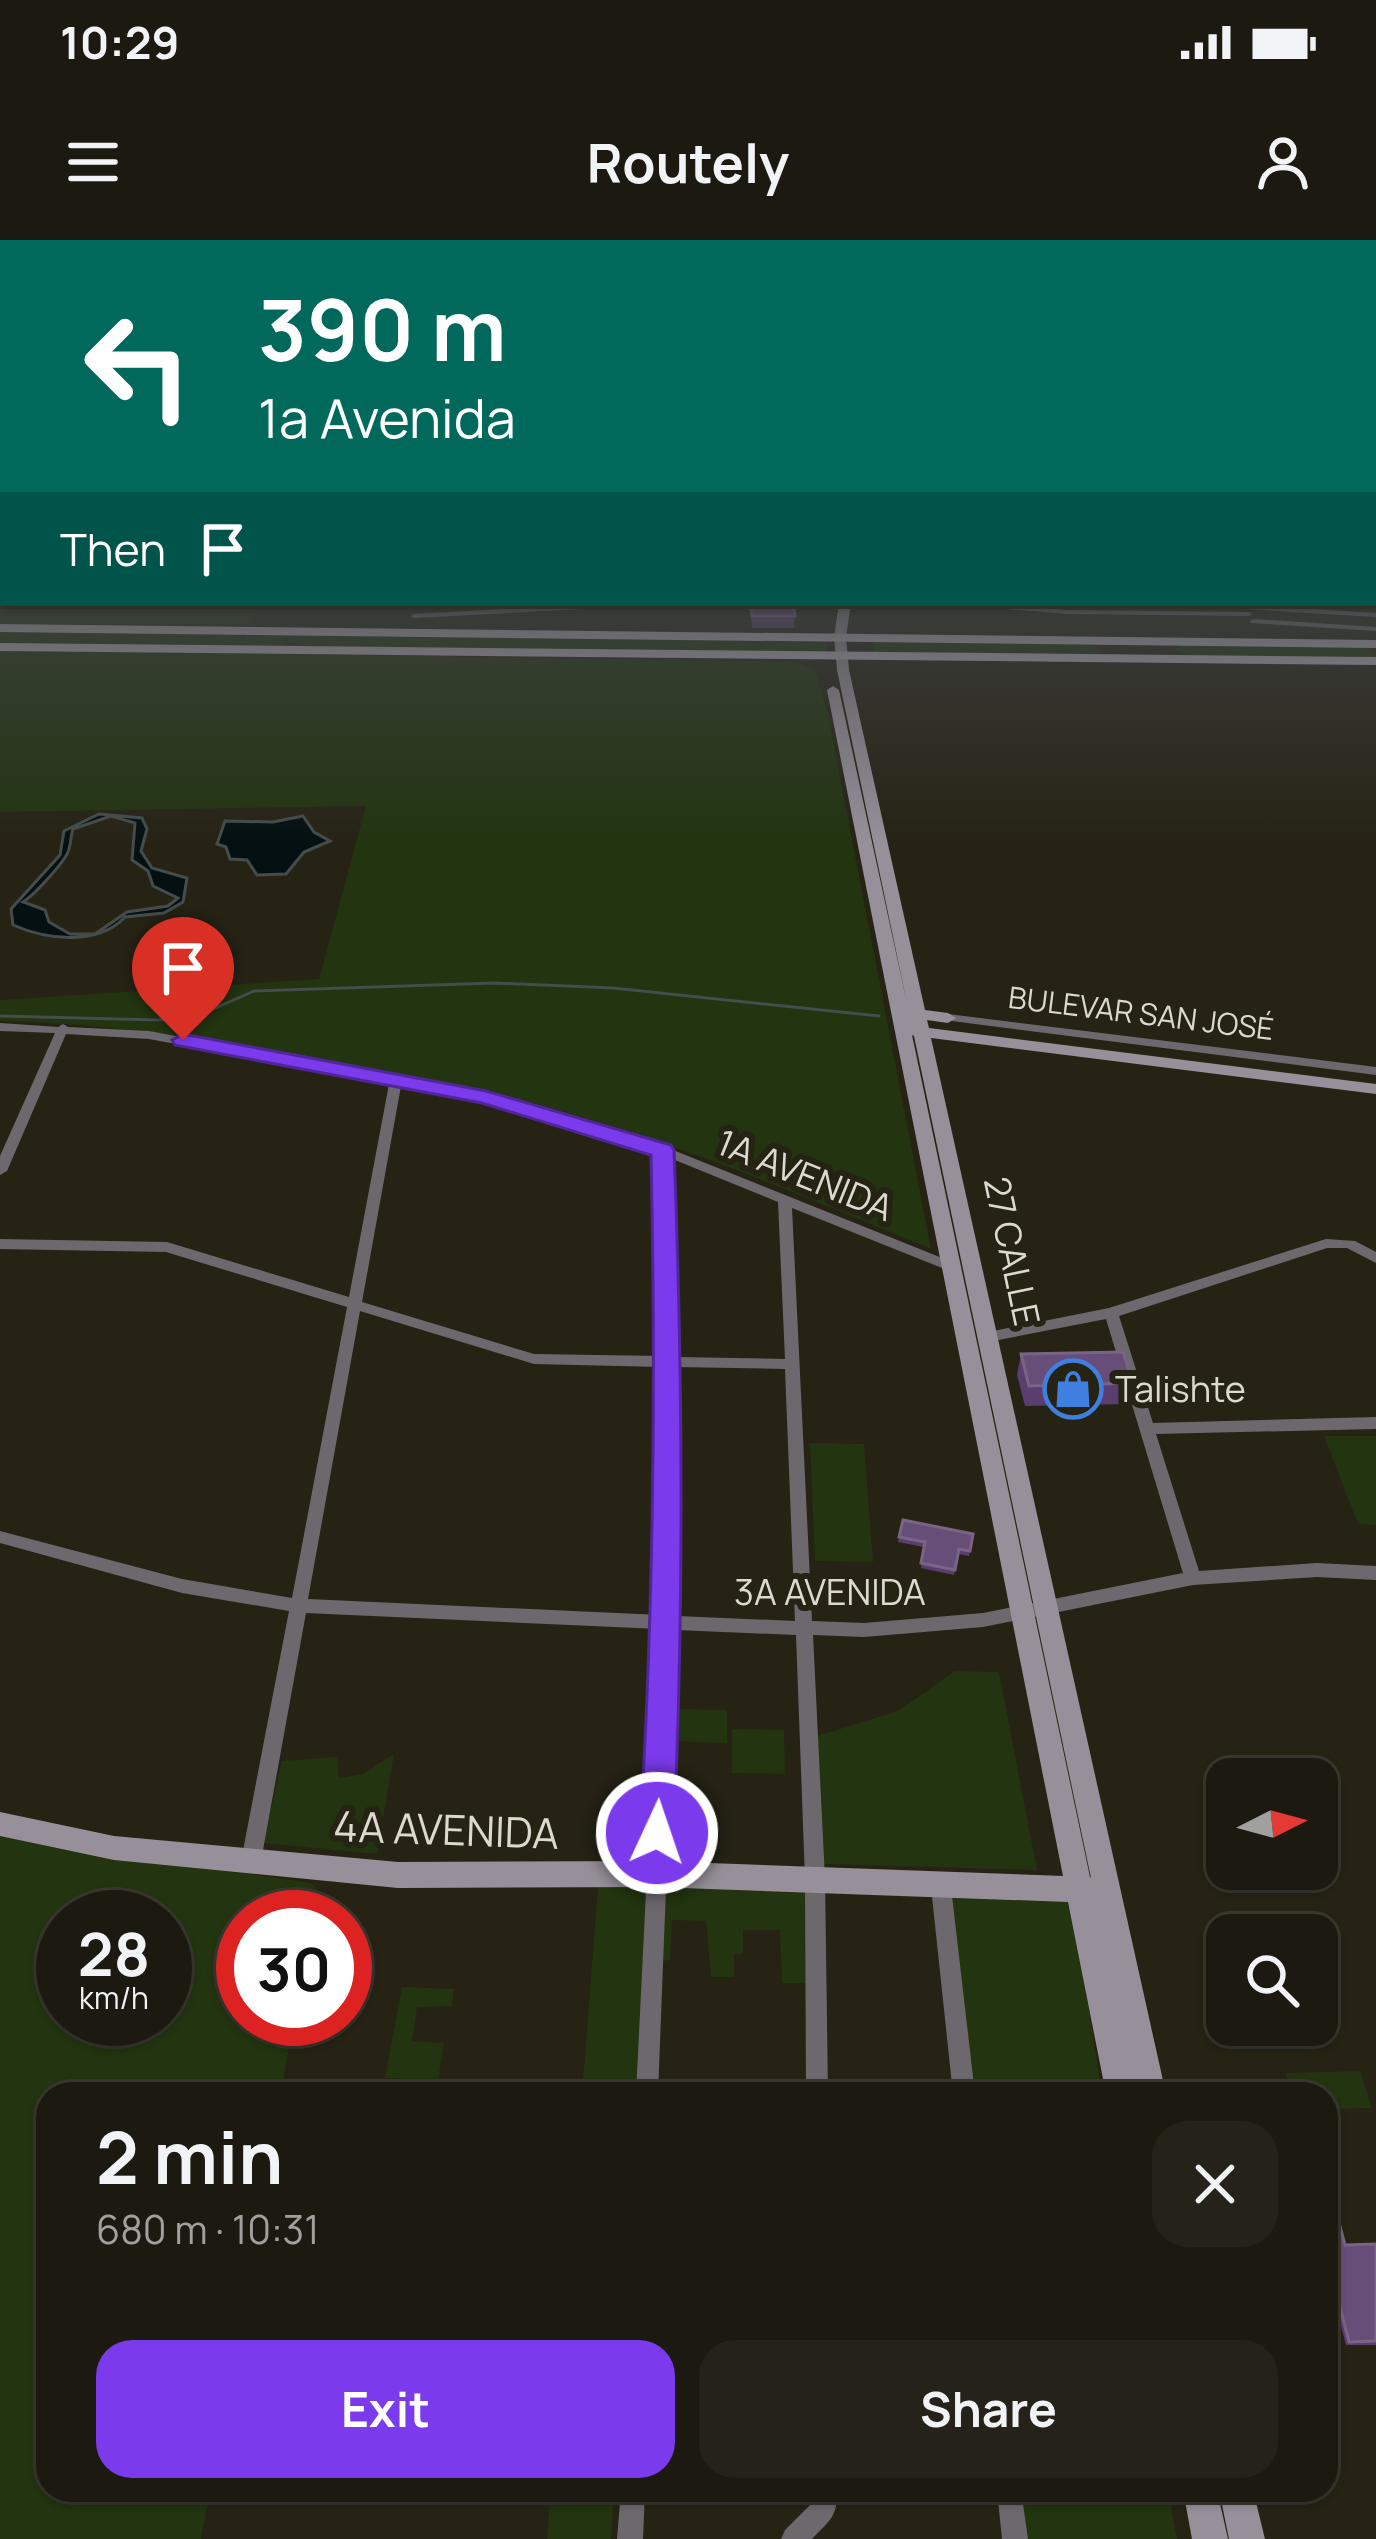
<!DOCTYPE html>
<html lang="en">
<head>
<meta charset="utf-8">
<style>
	body { margin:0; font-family:Manrope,sans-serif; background:#252319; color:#f1f3f6; height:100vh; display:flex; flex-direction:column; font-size:45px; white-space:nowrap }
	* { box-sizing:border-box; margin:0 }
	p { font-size:39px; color:#a0a19f }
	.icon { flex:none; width:66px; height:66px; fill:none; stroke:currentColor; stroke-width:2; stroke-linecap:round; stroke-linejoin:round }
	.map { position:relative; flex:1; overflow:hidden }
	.drawer { position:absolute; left:36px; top:1842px; width:1302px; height:420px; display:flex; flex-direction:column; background:#1c1a10; border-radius:36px; box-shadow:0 3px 9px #0004,0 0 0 3px #3a3830 }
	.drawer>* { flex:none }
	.top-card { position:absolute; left:0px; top:0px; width:1377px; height:366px; box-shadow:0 3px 9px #0004,0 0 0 3px #3a3830; background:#00695c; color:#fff; overflow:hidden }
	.needle { width:78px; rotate:84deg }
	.controls { position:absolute; left:1206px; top:1518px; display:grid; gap:24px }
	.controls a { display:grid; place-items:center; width:132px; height:132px; border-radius:24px; background:#1c1a10; box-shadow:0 3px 9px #0004,0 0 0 3px #3a3830; font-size:60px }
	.speed { position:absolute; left:36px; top:1650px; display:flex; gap:24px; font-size:60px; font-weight:700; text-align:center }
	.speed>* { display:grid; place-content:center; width:156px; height:156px; border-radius:50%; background:#1c1a10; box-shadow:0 3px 9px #0004,0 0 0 3px #3a3830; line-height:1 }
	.speed small { font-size:30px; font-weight:400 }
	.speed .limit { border:18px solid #d22; background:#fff; color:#111 }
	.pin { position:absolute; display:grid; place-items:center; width:102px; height:102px; color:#fff; margin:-123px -51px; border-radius:50% 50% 50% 0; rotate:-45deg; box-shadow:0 0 12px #0007 }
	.pin .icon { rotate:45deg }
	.me { position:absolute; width:132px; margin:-66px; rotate:3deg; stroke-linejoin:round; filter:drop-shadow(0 0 9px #0008) }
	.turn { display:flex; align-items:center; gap:42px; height:252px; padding:0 60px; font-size:54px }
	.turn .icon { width:156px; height:156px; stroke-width:2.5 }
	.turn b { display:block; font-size:84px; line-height:102px }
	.then { display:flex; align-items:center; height:114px; padding:0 60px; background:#0003; gap:24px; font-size:45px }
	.round { display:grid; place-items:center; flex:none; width:126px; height:126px; border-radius:36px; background:#252319 }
	.head { display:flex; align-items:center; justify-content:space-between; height:204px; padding:0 60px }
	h1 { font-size:72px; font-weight:700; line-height:90px }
	.button { display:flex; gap:24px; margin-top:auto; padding:24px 60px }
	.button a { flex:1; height:138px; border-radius:36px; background:#7c3aed; color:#fff; font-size:48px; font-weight:700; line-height:138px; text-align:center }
	.button a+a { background:#252319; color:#f1f3f6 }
	.status { display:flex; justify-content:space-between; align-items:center; height:84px; padding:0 60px; background:#1c1a10; direction:ltr }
	.status svg { height:33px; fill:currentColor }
	header { display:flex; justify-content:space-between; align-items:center; height:156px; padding:0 60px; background:#1c1a10; font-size:54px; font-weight:700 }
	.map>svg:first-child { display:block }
	.green { fill:#223410; fill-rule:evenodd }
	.water { fill:#051013; stroke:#454c4c; stroke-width:3; fill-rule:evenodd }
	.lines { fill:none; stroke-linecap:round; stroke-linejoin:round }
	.stream { stroke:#454c4c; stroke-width:3 }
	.street { fill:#6d686e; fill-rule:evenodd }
	.secondary { fill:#97909a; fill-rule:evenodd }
	.primary { fill:#b7aebb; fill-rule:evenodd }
	.wall { fill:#593e6e }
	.building { fill:#674e79; stroke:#796486; stroke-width:3 }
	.route { fill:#7c3aed; stroke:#51269a; stroke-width:3 }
	.labels { text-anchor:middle; stroke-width:12; stroke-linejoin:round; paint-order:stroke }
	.far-street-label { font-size:30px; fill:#dbd9d0; stroke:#262315 }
	.street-label { font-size:36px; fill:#dbd9d0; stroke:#262315 }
	.poi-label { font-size:36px; fill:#dbd9d0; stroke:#262315; text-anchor:start }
	.near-street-label { font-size:42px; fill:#dbd9d0; stroke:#262315 }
</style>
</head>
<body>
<div class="status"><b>10:29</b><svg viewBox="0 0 49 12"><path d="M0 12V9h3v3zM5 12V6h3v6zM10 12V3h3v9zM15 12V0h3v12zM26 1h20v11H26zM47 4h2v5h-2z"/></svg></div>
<header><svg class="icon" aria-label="menu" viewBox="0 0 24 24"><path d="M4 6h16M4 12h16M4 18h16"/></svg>Routely<svg class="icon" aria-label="person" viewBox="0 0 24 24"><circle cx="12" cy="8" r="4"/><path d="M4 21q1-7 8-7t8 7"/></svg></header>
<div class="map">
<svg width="1376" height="2299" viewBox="0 0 1376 2299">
	<rect width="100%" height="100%" fill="#262315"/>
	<g class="green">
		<path d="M 0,324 L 3,363 L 261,363 L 249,384 L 0,384 Z"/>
		<path d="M 0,389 L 239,393 L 242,397 L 237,404 L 247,396 L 240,391 L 295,391 L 281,402 L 289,408 L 0,406 Z"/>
		<path d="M 306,393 L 826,397 L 826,414 L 305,407 L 288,402 L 288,398 Z"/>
		<path d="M 873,399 L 1088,402 L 1102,411 L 1091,416 L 874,414 Z"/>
		<path d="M 1184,403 L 1367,406 L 1376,419 L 1190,417 L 1174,409 Z"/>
		<path d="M 0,410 L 798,422 L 815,430 L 828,475 L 931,1009 C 791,950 650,892 503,855 C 438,839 371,831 306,818 C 203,799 105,783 0,781 L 0,760 L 319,739 L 366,566 L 0,572 Z"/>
		<path d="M 1324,1196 L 1376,1196 L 1376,1285 L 1358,1284 Z"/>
		<path d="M 810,1203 L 864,1204 L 873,1322 L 815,1321 Z"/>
		<path d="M 955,1431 L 999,1432 L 1037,1630 L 824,1624 L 814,1497 L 898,1471 Z"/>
		<path d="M 671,1469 L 727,1470 L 727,1503 L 669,1501 Z"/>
		<path d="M 732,1489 L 784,1490 L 785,1534 L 732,1533 Z"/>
		<path d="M 394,1514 L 377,1614 L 263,1603 L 282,1521 L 337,1517 L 339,1538 L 363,1534 Z"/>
		<path d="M 0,1596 L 311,1643 L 317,1649 L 312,1677 L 243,1677 L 243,1779 L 294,1779 L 281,1854 L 48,1854 L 48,2250 L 210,2250 L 201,2299 L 0,2299 ZM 63,1677 L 165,1677 L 165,1779 L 63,1779 Z"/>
		<path d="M 599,1634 L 807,1639 L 811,1743 L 782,1743 L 780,1690 L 743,1690 L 743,1714 L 734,1714 L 734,1737 L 711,1737 L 706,1681 L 672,1680 L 670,1720 L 663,1721 L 636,1854 L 582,1854 Z"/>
		<path d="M 948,1655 L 1071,1655 L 1102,1854 L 968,1854 Z"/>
		<path d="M 402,1747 L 454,1749 L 452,1766 L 417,1767 L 412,1801 L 444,1803 L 438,1840 L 385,1838 Z"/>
		<path d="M 1360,1831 L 1372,1868 L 1326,1869 L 1326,1854 L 1292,1854 L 1286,1833 Z"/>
		<path d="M 551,2250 L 614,2250 L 611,2299 L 547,2299 Z"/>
		<path d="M 1021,2250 L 1168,2250 L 1177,2299 L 1026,2299 Z"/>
	</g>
	<g class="water">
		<path d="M 99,574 L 142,578 L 147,589 L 141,611 L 152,628 L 187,638 L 183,662 L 164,673 L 125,677 C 98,706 47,700 13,685 L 11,669 L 60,615 L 64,591 ZM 111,576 L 135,583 L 132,620 L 148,631 L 153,646 L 178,658 L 168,666 L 127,672 L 95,694 L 70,694 L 49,682 L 45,670 L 23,662 C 34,655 67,620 69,609 C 71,602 71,595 73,589 Z"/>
		<path d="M 303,576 L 314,592 L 330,601 L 304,612 L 286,634 L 257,635 L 247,620 L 230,619 L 226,607 L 217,604 L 225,581 L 273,582 Z"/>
	</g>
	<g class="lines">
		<path class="stream" d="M 0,776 L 158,780 L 202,774 L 254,751 L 495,743 L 613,748 L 879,776"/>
		<g class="street">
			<rect x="1374" y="305" width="2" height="4"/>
			<rect x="0" y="318" width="3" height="4"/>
			<rect x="1374" y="324" width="2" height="4"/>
			<rect x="1374" y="344" width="2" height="4"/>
			<path d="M 1374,360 L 1376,360 L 1376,364 L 1371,363 L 1374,363 Z"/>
			<path d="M 614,363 L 663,363 L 659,365 L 414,378 L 410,376 L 414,374 Z"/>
			<path d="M 955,363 L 988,363 L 1067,370 L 1249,372 L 1253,374 L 1249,376 L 1067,374 L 959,365 Z"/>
			<path d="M 1245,365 L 1376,373 L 1376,377 L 1242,369 L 1241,367 Z"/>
			<path d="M 1254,379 L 1376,387 L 1376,391 L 1251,383 L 1250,381 Z"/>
			<path d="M 948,774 L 1376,827 L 1376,835 L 944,780 L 942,778 Z"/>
			<path d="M 0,783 L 58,787 L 63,784 L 68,787 L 149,791 L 490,855 L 668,908 L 957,1024 L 959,1027 L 957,1030 L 947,1030 L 792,968 L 812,1381 L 864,1383 L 983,1373 L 1183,1333 L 1106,1079 L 988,1102 L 981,1097 L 988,1092 L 1109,1068 L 1326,999 L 1355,1001 L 1376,1012 L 1376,1023 L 1347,1008 L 1327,1008 L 1119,1076 L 1153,1183 L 1376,1177 L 1376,1189 L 1156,1194 L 1199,1331 L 1317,1323 L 1376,1326 L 1376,1340 L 1317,1337 L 1193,1345 L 983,1387 L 864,1397 L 813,1395 L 825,1639 L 828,1854 L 806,1854 L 805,1639 L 796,1395 L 676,1390 L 658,1854 L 636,1854 L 659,1389 L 306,1373 L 261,1621 L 258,1627 L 251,1630 L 244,1627 L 241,1621 L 289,1371 L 182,1353 L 0,1303 L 0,1291 L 182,1339 L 292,1358 L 347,1067 L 166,1012 L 0,1009 L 0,999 L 167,1002 L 349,1057 L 389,844 L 149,799 L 66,794 L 7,931 L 0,935 L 0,916 L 55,793 L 0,791 ZM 401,846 L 484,861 L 657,913 L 661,1116 L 534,1114 L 362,1062 ZM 670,918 L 778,962 L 785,1119 L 676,1117 ZM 360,1071 L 534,1124 L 662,1127 L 660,1375 L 308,1359 ZM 676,1127 L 785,1129 L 795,1381 L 677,1376 Z"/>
			<path d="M 941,1638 L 948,1641 L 951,1647 L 975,1854 L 953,1854 L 931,1647 L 934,1641 Z"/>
			<path d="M 621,2250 L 645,2250 L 643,2299 L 617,2299 Z"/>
			<path d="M 813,2250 L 837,2250 C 838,2277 829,2281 812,2299 L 781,2299 L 785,2290 L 813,2262 Z"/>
			<path d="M 997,2250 L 1021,2250 L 1028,2299 L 1002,2299 Z"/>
		</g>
		<g class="secondary">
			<path d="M 839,363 L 851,363 L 846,397 L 849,430 L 925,770 L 948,773 L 956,778 L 948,783 L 927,780 L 929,788 L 1376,844 L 1376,854 L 931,798 L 1166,1854 L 1136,1854 L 1095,1661 L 1136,1854 L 1106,1854 L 1068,1662 L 655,1647 L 398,1648 L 114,1620 L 0,1596 L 0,1572 L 114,1596 L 398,1622 L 655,1621 L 1063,1636 L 827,450 L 833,446 L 839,450 L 908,768 L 837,430 L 834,397 ZM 912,795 L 914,796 L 1091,1638 L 1090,1637 Z"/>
			<path d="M 1183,2250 L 1217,2250 L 1228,2299 L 1192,2299 Z"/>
			<path d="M 1219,2250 L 1253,2250 L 1265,2299 L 1229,2299 Z"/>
		</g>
		<g class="primary">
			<path d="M 3,303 L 3,313 L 0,314 L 0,304 Z"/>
			<path d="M 0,384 L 1376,400 L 1376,408 L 0,392 Z"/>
			<path d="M 0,403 L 1376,417 L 1376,425 L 0,411 Z"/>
		</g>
	</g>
	<g class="wall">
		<path d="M 750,363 L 795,376 L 794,388 L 752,388 Z"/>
		<path d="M 1021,1114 L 1133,1143 L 1127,1164 L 1025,1166 L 1017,1135 Z"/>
		<path d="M 903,1280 L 973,1294 L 969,1316 L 958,1314 L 954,1335 L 921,1328 L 924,1307 L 898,1302 Z"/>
		<path d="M 1326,1935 L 1345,2005 L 1376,2004 L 1376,2105 L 1346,2105 L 1326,2030 Z"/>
	</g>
	<g class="building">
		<path d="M 750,363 L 793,363 L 795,376 L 752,376 Z"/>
		<path d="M 1123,1112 L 1133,1143 L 1029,1146 L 1021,1114 Z"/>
		<path d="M 903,1280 L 973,1294 L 970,1311 L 959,1309 L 955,1330 L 921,1323 L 925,1302 L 899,1297 Z"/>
		<path d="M 1326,1935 L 1345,2005 L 1376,2004 L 1376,2101 L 1349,2102 L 1326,2014 Z"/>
	</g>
	<linearGradient id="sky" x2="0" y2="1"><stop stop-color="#15130c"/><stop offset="0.47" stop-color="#414546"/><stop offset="1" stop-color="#414546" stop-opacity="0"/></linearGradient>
	<rect width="1376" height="605" fill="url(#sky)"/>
	<path class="route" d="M 183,794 L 486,851 L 671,905 L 674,910 C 683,1139 684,1365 674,1593 L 669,1604 L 657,1608 L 645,1604 L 640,1593 C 654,1366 656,1141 651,915 L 482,863 L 175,805 L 172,800 Z"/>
	<defs>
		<g id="shop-ring" transform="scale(3)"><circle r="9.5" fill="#262315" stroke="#3f7fe0" stroke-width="1.5"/><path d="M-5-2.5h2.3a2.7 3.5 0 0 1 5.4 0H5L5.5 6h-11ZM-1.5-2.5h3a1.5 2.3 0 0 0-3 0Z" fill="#3f7fe0"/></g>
	</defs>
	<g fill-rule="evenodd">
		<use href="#shop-ring" x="1073" y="1149"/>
	</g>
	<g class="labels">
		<g class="far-street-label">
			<text transform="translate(1141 774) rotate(7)" y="10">BULEVAR SAN JOSÉ</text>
		</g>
		<g class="street-label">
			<text transform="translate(805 935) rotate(22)" y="13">1A AVENIDA</text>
			<text transform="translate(1012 1011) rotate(78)" y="13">27 CALLE</text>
			<text x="830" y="1365">3A AVENIDA</text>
		</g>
		<g class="poi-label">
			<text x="1115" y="1162">Talishte</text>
		</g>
		<g class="near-street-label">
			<text transform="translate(446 1590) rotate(2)" y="15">4A AVENIDA</text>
		</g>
	</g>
</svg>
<div class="controls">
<a><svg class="needle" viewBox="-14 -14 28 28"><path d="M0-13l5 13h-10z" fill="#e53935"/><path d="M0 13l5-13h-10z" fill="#a0a19f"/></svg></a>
<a><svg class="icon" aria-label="search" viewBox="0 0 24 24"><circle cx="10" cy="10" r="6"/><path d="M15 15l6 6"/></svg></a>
</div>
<div class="speed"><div>28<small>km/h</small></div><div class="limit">30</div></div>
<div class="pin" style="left:183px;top:800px;background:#d93025"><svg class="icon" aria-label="arrive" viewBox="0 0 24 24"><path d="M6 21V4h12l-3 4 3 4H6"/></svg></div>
<svg class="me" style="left:657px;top:1593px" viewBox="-20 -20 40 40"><circle r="17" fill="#7c3aed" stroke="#fff" stroke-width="3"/><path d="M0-11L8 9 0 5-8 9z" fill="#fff"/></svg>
<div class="top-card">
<div class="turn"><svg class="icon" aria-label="left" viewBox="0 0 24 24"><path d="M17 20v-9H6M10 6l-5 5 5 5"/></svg><div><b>390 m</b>1a Avenida</div></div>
<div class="then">Then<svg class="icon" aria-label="arrive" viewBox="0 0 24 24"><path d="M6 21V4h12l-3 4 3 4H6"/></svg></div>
</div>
<section class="drawer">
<div class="head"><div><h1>2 min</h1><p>680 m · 10:31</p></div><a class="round"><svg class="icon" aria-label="close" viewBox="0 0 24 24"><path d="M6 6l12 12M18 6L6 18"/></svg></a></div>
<div class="button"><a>Exit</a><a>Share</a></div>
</section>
</div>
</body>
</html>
